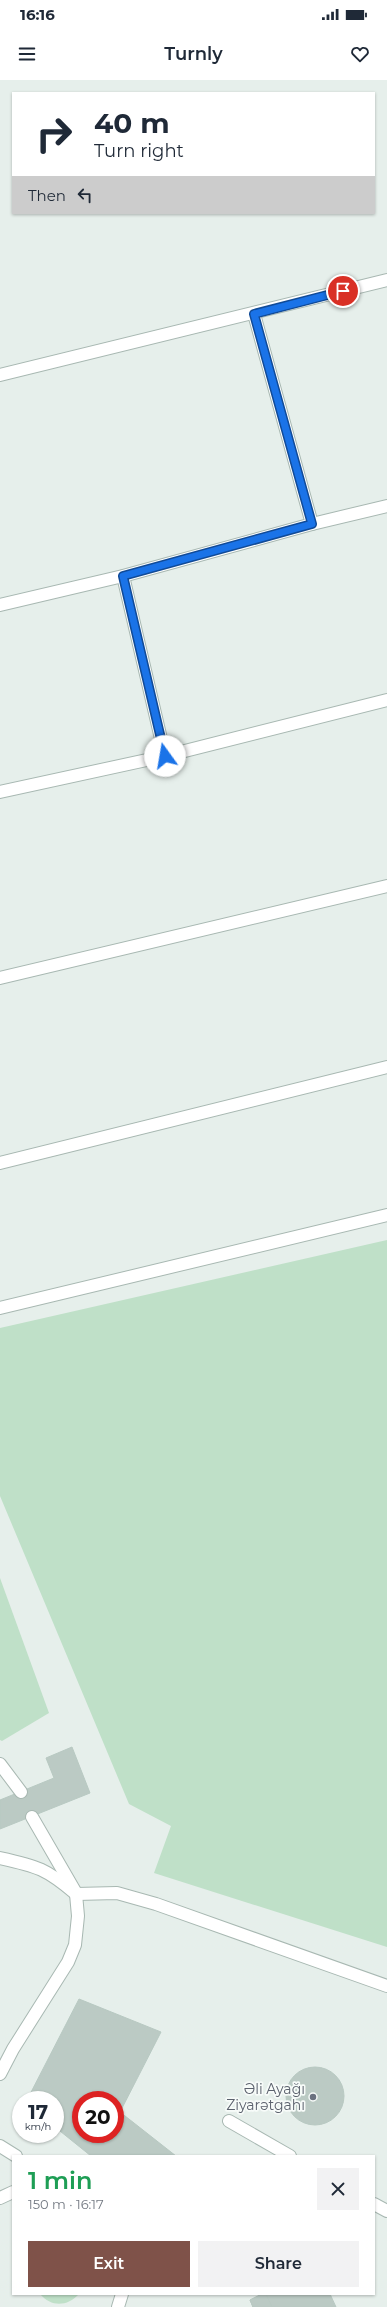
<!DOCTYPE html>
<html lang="en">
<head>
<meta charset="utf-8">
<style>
	body { margin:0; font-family:Montserrat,sans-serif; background:#f2f2f3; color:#1f2937; height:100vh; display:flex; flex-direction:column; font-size:15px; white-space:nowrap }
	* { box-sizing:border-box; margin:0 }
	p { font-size:13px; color:#747a83 }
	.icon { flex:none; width:22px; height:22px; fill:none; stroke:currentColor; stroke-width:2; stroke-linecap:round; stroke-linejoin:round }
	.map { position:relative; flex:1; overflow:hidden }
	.drawer { position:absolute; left:12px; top:2075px; width:363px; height:140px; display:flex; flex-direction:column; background:#fff; border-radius:0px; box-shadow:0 1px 3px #0004 }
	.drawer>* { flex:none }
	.hud { position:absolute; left:12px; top:12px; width:363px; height:122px; border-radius:0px; box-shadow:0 1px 3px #0004; background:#fff; color:#1f2937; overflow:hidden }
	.speed { position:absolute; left:12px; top:2011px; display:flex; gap:8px; font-size:20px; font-weight:700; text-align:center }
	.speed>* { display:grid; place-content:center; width:52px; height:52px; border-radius:50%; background:#fff; box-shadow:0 1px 3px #0004; line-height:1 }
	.speed small { font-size:10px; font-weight:400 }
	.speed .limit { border:6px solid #d22; background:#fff; color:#111 }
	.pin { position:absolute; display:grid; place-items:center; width:34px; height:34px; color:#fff; margin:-17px; border:2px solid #fff; border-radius:50%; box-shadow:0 1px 4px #0007 }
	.me { position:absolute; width:44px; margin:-22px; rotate:347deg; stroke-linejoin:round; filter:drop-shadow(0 0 3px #0008) }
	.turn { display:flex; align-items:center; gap:14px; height:84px; padding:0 16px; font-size:18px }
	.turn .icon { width:52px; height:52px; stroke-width:2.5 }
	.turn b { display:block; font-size:28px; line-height:34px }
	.then { display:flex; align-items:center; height:38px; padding:0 16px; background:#0003; gap:8px; font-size:15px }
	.round { display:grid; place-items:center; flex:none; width:42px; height:42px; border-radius:0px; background:#f2f2f3 }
	.summary { display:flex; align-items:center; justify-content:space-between; height:68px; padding:0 16px }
	h1 { font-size:24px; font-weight:600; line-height:30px; color:#1e9e55 }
	.button { display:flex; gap:8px; margin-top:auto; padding:8px 16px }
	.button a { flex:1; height:46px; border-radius:0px; background:#7f5249; color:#fff; font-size:16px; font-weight:600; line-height:46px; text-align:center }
	.button a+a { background:#f2f2f3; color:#1f2937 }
	.status { display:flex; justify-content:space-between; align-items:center; height:28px; padding:0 20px; background:#fff; direction:ltr }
	.status svg { height:11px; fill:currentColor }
	header { display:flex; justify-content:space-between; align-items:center; height:52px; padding:0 16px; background:#fff; font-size:18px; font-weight:600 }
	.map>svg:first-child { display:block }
	.green { fill:#bfe0c8 }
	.building { fill:#bbcac4; stroke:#b8c9c2; fill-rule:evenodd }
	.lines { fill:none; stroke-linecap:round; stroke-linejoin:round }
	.lane-casing { stroke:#a8b8b2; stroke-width:14 }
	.street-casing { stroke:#a8b8b2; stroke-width:14 }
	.lane { stroke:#fff; stroke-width:12 }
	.street { stroke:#fff; stroke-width:12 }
	.route-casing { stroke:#114b97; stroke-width:10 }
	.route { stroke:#1a73e8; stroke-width:7 }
	.worship-dot { fill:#6b7280; stroke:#f7fbf9; stroke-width:1.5 }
	.labels { text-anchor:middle; stroke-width:3.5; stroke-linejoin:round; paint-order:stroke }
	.worship-label { font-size:14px; fill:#5b616d; stroke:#f7fbf9; text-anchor:end }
</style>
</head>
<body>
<div class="status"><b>16:16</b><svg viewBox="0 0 49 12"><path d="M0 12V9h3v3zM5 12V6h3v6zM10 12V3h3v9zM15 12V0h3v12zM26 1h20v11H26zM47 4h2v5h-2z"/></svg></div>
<header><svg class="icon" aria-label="menu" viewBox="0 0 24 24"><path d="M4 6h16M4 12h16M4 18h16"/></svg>Turnly<svg class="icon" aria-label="heart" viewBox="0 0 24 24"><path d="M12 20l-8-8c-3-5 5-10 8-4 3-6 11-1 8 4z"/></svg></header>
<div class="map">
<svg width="387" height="2227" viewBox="0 0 387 2227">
	<rect width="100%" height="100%" fill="#e6efeb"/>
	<g class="green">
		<path d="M 387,1160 L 387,1867 L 154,1793 L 171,1746 L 129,1724 L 0,1416 L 0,1248 Z"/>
		<path d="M 0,1498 L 49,1633 L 2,1661 L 0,1660 Z"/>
		<path d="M 40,2214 L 79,2214 C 67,2227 51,2227 40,2214 Z"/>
	</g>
	<g class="building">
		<path d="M 72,1667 L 90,1713 L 0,1749 L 0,1720 L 54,1698 L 46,1678 Z"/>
		<path d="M 79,1919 L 161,1952 L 120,2032 L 176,2076 L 91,2076 L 55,2047 L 55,2020 L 27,2020 ZM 81,2020 L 115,2020 L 115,2054 L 81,2054 Z"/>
		<circle cx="315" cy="2016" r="29"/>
		<path d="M 262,2214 L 330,2214 L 336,2227 L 253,2227 L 250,2220 Z"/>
		<path d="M 262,2214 L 266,2214 L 272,2227 L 253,2227 L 250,2220 Z"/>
	</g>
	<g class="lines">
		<g class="lane-casing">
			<g id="lane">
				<path d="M 254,234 L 312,444"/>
				<path d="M 0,295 L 387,200"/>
				<path d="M 123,496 L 165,676"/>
				<path d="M 0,525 L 123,496 L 312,444 L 387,426"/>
				<path d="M 0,712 L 165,676 L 387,620"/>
				<path d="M 0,898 L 387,806"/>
				<path d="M 0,1083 L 387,987"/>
				<path d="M 0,1228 L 387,1135"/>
				<path d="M 0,1684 L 21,1712"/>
				<path d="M 32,1737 L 76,1813"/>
				<path d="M 229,2041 L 290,2076"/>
				<path d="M 374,2124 L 387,2131"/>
			</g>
		</g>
		<g class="street-casing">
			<g id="street">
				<path d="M 0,1778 C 37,1786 47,1789 76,1814"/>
				<path d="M 76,1814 L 117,1813 L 156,1824 L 387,1906"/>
				<path d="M 0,1994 L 13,1969 L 68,1882 L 75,1865 L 78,1836 L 76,1814"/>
				<path d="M 0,2066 L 16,2076"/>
				<path d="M 0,2118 L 13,2112"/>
				<path d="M 118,2227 L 122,2214"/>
			</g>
		</g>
		<use href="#lane" class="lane"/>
		<use href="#street" class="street"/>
	</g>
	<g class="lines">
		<g class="route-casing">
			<path id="route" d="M 165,676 L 123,496 L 312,444 L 254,234 L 343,211"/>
		</g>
		<use href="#route" class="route"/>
	</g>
	<circle class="worship-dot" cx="313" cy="2017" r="4"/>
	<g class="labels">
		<g class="worship-label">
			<text x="305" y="2014">Əli Ayağı<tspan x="305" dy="16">Ziyarətgahı</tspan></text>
		</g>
	</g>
</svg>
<div class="speed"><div>17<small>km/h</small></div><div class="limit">20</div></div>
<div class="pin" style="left:343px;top:211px;background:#d93025"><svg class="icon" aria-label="arrive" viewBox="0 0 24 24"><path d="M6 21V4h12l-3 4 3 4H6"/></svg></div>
<svg class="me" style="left:165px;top:676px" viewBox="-20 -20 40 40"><circle r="19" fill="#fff"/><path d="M0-13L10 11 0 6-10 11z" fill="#1a73e8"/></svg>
<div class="hud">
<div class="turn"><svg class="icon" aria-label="right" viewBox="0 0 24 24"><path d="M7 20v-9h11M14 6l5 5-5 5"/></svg><div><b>40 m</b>Turn right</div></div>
<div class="then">Then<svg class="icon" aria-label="left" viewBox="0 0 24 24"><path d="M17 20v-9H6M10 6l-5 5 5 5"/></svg></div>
</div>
<section class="drawer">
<div class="summary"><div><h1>1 min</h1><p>150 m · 16:17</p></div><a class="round"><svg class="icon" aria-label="close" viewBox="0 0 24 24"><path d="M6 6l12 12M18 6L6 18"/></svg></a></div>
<div class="button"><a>Exit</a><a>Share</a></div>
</section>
</div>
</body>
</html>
